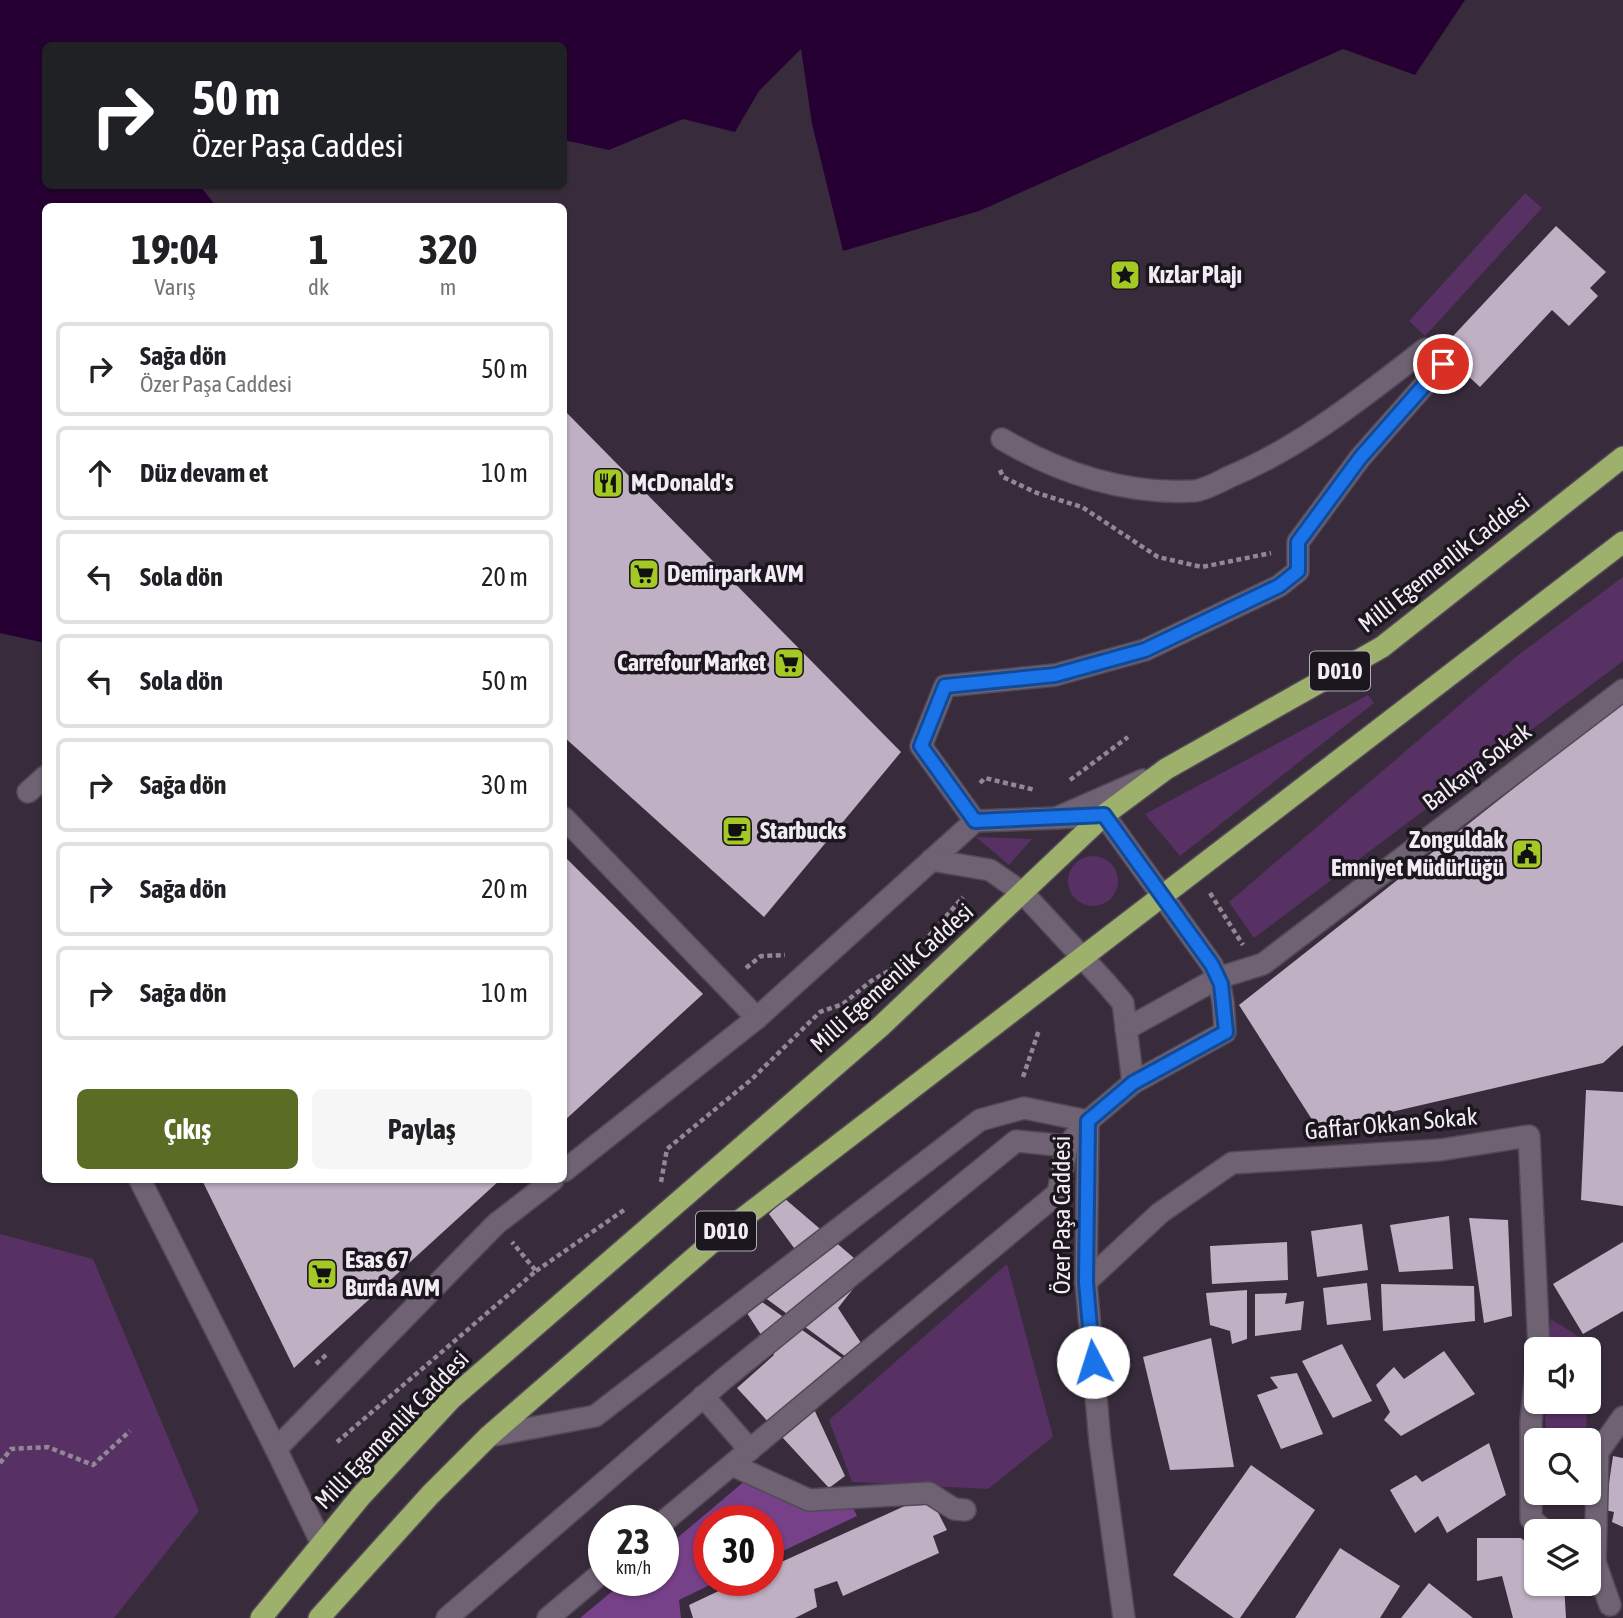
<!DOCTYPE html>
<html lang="tr">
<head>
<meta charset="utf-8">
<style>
	body { margin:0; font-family:"Asap Condensed",sans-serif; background:#f6f6f6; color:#202124; height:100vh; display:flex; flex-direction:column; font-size:26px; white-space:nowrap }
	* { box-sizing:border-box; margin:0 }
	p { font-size:23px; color:#757577 }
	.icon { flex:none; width:38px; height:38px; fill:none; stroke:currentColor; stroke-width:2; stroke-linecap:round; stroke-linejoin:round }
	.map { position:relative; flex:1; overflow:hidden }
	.panel { position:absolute; left:42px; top:203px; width:525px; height:980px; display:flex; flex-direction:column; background:#fff; border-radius:10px; box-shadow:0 2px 5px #0004 }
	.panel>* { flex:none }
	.hud { position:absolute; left:42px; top:42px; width:525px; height:147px; border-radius:10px; box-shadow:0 2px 5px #0004; background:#202124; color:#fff; overflow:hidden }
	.tools { position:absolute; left:1524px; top:1337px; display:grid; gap:14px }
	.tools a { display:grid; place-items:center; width:77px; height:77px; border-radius:10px; background:#fff; box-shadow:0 2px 5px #0004; font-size:35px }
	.speed { position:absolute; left:588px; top:1505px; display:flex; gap:14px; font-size:35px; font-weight:700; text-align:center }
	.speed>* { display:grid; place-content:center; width:91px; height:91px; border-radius:50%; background:#fff; box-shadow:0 2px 5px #0004; line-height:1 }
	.speed small { font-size:18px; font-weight:400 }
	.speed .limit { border:10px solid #d22; background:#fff; color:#111 }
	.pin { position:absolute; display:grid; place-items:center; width:60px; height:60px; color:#fff; margin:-30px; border:4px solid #fff; border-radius:50%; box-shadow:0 2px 7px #0007 }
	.me { position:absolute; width:77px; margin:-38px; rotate:355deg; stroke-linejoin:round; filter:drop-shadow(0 0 5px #0008) }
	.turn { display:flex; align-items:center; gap:24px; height:147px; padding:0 35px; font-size:32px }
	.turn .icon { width:91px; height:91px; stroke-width:2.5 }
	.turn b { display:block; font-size:49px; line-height:60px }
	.eta { display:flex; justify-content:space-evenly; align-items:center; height:119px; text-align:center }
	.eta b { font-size:42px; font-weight:700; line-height:49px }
	.button { display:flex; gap:14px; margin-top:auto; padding:14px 35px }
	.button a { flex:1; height:80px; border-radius:10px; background:#5b6c24; color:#fff; font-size:28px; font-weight:700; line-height:80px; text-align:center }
	.button a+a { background:#f6f6f6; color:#202124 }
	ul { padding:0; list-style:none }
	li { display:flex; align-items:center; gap:21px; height:94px; margin:0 14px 10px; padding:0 21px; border:4px solid #e0e0e0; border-radius:10px }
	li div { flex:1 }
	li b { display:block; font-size:26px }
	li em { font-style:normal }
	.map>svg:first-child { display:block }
	.green { fill:#573064 }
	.forest { fill:#774189 }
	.water { fill:#260032 }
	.building { fill:#bfb0c3 }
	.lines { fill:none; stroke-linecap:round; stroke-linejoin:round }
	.minor-casing { stroke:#524956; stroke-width:24 }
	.highway-casing { stroke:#524956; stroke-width:24 }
	.path { stroke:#928895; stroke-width:4.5; stroke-dasharray:5 3.5; stroke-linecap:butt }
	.minor { stroke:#6f6273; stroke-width:21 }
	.highway { stroke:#9db16d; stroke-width:21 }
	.route-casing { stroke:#114b97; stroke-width:18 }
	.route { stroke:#1a73e8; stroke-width:12 }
	.labels { text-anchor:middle; stroke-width:7; stroke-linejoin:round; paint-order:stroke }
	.shield { fill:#1c171e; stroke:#b2acb5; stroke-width:2 }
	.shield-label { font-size:23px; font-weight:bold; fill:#f3ecf6 }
	.poi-label { font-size:24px; font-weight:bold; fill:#f3ecf6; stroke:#1c171e; text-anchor:start }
	.street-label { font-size:24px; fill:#f3ecf6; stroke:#1c171e }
</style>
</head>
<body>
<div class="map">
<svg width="1623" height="1618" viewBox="0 0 1623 1618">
	<rect width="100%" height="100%" fill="#382c3c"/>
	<g class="green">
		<path d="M 1525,193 L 1542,208 L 1425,336 L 1409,321 Z"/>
		<path d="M 1623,577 L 1623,661 L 1254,938 L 1229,902 L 1517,656 Z"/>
		<path d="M 1368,695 L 1374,703 L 1180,856 L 1145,814 Z"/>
		<path d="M 976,837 L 1032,839 L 1009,865 Z"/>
		<circle cx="1093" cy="881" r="25"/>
		<path d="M 0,1234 L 93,1259 L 199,1511 L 114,1618 L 0,1618 Z"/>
		<path d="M 1007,1264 L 1053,1437 L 988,1489 L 852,1482 L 829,1420 Z"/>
		<path d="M 1551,1319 L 1584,1340 L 1585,1349 L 1548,1349 Z"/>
		<path d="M 1544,1402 L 1587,1402 L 1586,1440 L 1547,1440 Z"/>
	</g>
	<path class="forest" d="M 746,1480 L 796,1507 L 849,1500 L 857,1516 L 768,1558 L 768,1521 L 709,1521 L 709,1580 L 720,1580 L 679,1600 L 681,1618 L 580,1618 L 626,1580 L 663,1580 L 663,1550 Z"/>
	<path class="water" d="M 0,0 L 1465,0 L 1415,75 L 1343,49 L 979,211 L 843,251 L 812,124 L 801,49 L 759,91 L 735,132 L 683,119 L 609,150 L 564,140 L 564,46 L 46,46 L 46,186 L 200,186 L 216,206 L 46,206 L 45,643 L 0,633 Z"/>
	<g class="building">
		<path d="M 1556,226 L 1606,272 L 1590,288 L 1598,296 L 1569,326 L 1552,310 L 1480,387 L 1440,350 Z"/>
		<path d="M 564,410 L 901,752 L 764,917 L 564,737 Z"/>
		<path d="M 1623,702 L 1623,1045 L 1603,1063 L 1318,1129 L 1239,1005 Z"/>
		<path d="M 564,856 L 703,994 L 564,1121 Z"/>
		<path d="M 1586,1090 L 1623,1092 L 1623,1206 L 1581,1200 Z"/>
		<path d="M 202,1180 L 500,1180 L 294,1368 Z"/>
		<path d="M 784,1198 L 868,1270 L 838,1308 L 865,1349 L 853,1362 L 760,1294 L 800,1256 L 769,1214 Z"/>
		<path d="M 1449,1216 L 1453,1269 L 1399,1272 L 1390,1225 Z"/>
		<path d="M 1469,1218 L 1508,1220 L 1512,1316 L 1484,1323 Z"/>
		<path d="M 1362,1224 L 1368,1270 L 1317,1277 L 1311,1231 Z"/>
		<path d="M 1287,1242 L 1288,1280 L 1212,1284 L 1210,1246 Z"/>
		<path d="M 1623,1242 L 1623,1311 L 1583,1334 L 1553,1284 Z"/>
		<path d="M 1367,1283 L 1371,1320 L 1327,1325 L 1323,1288 Z"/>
		<path d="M 1381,1284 L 1474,1286 L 1475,1321 L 1383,1331 Z"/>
		<path d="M 1247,1290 L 1247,1339 L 1232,1344 L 1230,1331 L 1210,1325 L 1206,1293 Z"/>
		<path d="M 1287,1293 L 1285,1304 L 1304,1301 L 1301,1330 L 1255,1336 L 1255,1294 Z"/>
		<path d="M 759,1300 L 852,1365 L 813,1407 L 845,1476 L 829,1488 L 737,1388 L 774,1355 L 747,1313 Z"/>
		<path d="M 1211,1338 L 1234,1467 L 1170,1470 L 1143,1357 Z"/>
		<path d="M 1342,1344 L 1372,1401 L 1333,1418 L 1302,1361 Z"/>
		<path d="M 1444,1351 L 1475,1394 L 1401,1436 L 1384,1420 L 1390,1412 L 1376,1385 L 1394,1367 L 1404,1379 Z"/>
		<path d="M 1297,1373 L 1323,1434 L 1281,1449 L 1257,1395 L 1278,1388 L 1270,1377 Z"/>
		<path d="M 1489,1443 L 1506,1495 L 1447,1533 L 1438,1516 L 1415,1533 L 1390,1490 L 1416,1475 L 1422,1482 Z"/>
		<path d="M 1613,1456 L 1623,1458 L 1623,1527 L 1612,1522 L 1614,1512 L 1605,1510 Z"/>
		<path d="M 1251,1465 L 1315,1510 L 1240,1618 L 1234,1618 L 1173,1575 Z"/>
		<path d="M 929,1495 L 947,1530 L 933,1536 L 939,1553 L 843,1596 L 837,1581 L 814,1589 L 817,1607 L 795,1618 L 693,1618 L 689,1605 L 742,1580 L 768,1580 L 768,1568 Z"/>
		<path d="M 1477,1538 L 1521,1538 L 1536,1550 L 1536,1584 L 1564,1584 L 1566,1618 L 1513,1618 L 1502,1576 L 1477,1581 Z"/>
		<path d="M 1340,1548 L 1400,1586 L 1380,1618 L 1295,1618 Z"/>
		<path d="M 1429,1583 L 1473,1618 L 1401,1618 Z"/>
	</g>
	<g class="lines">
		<g class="minor-casing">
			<g id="minor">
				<path d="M 28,792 L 46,776"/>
				<path d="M 564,818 L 757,1018 L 975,821 L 1056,818 L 1143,780"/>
				<path d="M 1056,818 L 1104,815 L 1212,965 C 1223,988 1224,1007 1225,1032 L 1133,1083 L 1088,1121 L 1086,1282 L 1100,1442 L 1124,1618"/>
				<path d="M 975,821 L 921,746 L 945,686 L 1055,675 L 1145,650 L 1279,586 L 1298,571 L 1298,542 L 1360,458 L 1443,364 L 1425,349 C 1363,397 1301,447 1229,477 C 1219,482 1205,490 1194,491 C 1126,495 1059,473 1002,439"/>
				<path d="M 931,860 L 990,870 L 1023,893 L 1106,983 L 1123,1003 L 1133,1083"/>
				<path d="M 1126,1029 L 1218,978 L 1263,964 L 1623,690"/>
				<path d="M 564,1171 L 757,1018"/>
				<path d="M 140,1180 L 276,1449 L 496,1224 L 553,1180"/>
				<path d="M 1086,1282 L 1160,1213 L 1232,1163 L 1440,1150 L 1529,1136 L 1539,1349"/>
				<path d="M 1536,1371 L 1531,1421 L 1531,1519 L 1545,1531"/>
				<path d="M 703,1396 L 750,1450"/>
				<path d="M 489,1436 L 595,1416 L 980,1120 L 1024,1108 L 1088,1121 L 1067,1146 L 1058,1193 L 663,1522"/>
				<path d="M 276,1449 L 322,1544"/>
				<path d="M 732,1465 L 809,1500 L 929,1493 L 954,1509 L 965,1510"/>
				<path d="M 1610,1605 L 1595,1562 L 1598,1452 L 1623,1417"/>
				<path d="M 447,1618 L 725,1378 L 1016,1141 L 1067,1146"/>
				<path d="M 548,1618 L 604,1571"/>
			</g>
		</g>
		<g class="highway-casing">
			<g id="highway">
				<path d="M 261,1618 L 361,1496 L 451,1399 L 880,1027 L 1104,815 L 1166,769 L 1382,647 L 1623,457"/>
				<path d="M 319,1618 L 430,1495 L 489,1436 L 717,1238 L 1623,542"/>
			</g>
		</g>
		<g class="path">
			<path d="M 1000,470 L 1003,477 L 1037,493 L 1082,507 L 1158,557 L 1202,567 L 1271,553"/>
			<path d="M 1070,780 L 1128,737"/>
			<path d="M 980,783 L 985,778 L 1035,790"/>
			<path d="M 1210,893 L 1243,945"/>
			<path d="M 746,968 L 761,956 L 785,955"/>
			<path d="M 1023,1077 L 1039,1030"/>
			<path d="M 661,1182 L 667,1149 L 752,1079 L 820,1012 L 843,1004 L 871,981 L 908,960 L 963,897"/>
			<path d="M 536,1271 L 624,1210"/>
			<path d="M 316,1364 L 326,1355"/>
			<path d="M 337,1442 L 536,1271 L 512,1242"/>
			<path d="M 0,1463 L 11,1449 L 48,1447 L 93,1465 L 130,1431"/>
		</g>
		<use href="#minor" class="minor"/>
		<use href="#highway" class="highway"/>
	</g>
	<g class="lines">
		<g class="route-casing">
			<path id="route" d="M 1093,1362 L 1086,1282 L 1088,1121 L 1133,1083 L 1226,1032 L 1221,984 L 1212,965 L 1104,815 L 975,821 L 921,746 L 945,686 L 1055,675 L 1145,650 L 1279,586 L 1298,571 L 1298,542 L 1360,458 L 1443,364"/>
		</g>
		<use href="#route" class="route"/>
	</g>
	<defs>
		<g id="sight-square" transform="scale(1.575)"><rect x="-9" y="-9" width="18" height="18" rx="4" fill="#a4c824" stroke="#1c171e"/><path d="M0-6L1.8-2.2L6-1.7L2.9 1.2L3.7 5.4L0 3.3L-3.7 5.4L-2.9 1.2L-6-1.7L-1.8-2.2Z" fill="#111"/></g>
		<g id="restaurant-square" transform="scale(1.575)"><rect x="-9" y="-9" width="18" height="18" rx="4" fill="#a4c824" stroke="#1c171e"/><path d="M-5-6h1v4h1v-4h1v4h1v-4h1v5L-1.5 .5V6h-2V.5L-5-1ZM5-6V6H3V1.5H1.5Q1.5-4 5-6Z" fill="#111"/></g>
		<g id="supermarket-square" transform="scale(1.575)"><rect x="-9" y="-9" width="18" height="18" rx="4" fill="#a4c824" stroke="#1c171e"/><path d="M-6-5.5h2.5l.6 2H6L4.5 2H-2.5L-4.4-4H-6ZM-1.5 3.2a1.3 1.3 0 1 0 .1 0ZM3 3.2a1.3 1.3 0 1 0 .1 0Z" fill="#111"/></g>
		<g id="cafe-square" transform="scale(1.575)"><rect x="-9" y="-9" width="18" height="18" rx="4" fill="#a4c824" stroke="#1c171e"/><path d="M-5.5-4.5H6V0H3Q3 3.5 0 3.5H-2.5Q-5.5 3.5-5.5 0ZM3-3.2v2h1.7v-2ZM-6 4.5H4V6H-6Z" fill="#111"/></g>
		<g id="civic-square" transform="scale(1.575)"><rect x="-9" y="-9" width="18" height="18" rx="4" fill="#a4c824" stroke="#1c171e"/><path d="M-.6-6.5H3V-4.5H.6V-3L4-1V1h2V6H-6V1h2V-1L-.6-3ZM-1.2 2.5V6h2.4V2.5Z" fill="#111"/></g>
	</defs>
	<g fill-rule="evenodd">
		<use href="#sight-square" x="1125" y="275"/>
		<use href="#restaurant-square" x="608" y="483"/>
		<use href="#supermarket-square" x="644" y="574"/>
		<use href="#supermarket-square" x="789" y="663"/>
		<use href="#cafe-square" x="737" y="831"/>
		<use href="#civic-square" x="1527" y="854"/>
		<use href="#supermarket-square" x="322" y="1274"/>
	</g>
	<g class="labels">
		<g class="shield">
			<rect x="1310" y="651.5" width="60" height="39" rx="5"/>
			<rect x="696" y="1211.5" width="60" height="39" rx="5"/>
		</g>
		<g class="shield-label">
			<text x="1340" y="679">D010</text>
			<text x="726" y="1239">D010</text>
		</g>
		<g class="poi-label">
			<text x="1148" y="283">Kızlar Plajı</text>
			<text x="631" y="491">McDonald's</text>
			<text x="667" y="582">Demirpark AVM</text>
			<text x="766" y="671" text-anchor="end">Carrefour Market</text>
			<text x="760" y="839">Starbucks</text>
			<text x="1504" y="848" text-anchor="end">Zonguldak<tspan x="1504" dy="28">Emniyet Müdürlüğü</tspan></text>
			<text x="345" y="1268">Esas 67<tspan x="345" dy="28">Burda AVM</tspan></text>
		</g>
		<g class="street-label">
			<text transform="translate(1444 563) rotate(-38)" y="8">Milli Egemenlik Caddesi</text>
			<text transform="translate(1477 767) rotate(-37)" y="8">Balkaya Sokak</text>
			<text transform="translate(892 978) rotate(-42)" y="8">Milli Egemenlik Caddesi</text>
			<text transform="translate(1391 1124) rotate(-5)" y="8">Gaffar Okkan Sokak</text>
			<text transform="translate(1062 1215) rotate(-90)" y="8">Özer Paşa Caddesi</text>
			<text transform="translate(392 1430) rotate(-46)" y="8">Milli Egemenlik Caddesi</text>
		</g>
	</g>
</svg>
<div class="tools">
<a><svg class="icon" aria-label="sound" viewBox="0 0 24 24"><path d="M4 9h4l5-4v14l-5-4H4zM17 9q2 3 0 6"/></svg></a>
<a><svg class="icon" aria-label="search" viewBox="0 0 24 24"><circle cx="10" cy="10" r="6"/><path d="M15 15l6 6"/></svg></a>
<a><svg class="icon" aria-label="layers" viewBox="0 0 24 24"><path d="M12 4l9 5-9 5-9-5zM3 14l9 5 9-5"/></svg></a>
</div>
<div class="speed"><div>23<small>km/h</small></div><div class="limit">30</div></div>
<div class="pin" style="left:1443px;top:364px;background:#d93025"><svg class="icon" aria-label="arrive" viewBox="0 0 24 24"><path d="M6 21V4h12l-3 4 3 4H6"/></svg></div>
<svg class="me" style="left:1093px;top:1362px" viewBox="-20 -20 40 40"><circle r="19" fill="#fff"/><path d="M0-13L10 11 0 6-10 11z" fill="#1a73e8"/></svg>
<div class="hud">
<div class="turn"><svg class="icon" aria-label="right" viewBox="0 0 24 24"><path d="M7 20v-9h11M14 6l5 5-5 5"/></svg><div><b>50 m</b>Özer Paşa Caddesi</div></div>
</div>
<section class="panel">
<div class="eta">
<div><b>19:04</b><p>Varış</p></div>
<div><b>1</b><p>dk</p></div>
<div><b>320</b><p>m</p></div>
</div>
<ul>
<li><svg class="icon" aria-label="right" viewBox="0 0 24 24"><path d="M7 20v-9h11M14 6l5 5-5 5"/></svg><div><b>Sağa dön</b><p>Özer Paşa Caddesi</p></div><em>50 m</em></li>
<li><svg class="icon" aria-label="ahead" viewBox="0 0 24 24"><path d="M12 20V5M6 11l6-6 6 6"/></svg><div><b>Düz devam et</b></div><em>10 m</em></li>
<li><svg class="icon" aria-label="left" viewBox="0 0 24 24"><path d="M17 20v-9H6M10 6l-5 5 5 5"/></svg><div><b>Sola dön</b></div><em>20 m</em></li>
<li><svg class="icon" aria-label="left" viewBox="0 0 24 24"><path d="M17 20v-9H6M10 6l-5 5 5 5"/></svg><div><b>Sola dön</b></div><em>50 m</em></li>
<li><svg class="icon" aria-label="right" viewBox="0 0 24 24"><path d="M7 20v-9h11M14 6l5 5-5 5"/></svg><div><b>Sağa dön</b></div><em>30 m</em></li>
<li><svg class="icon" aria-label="right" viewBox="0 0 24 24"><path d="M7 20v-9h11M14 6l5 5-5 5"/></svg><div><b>Sağa dön</b></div><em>20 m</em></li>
<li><svg class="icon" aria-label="right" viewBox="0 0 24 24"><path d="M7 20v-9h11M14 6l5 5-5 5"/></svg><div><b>Sağa dön</b></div><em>10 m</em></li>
</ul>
<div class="button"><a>Çıkış</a><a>Paylaş</a></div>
</section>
</div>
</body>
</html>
